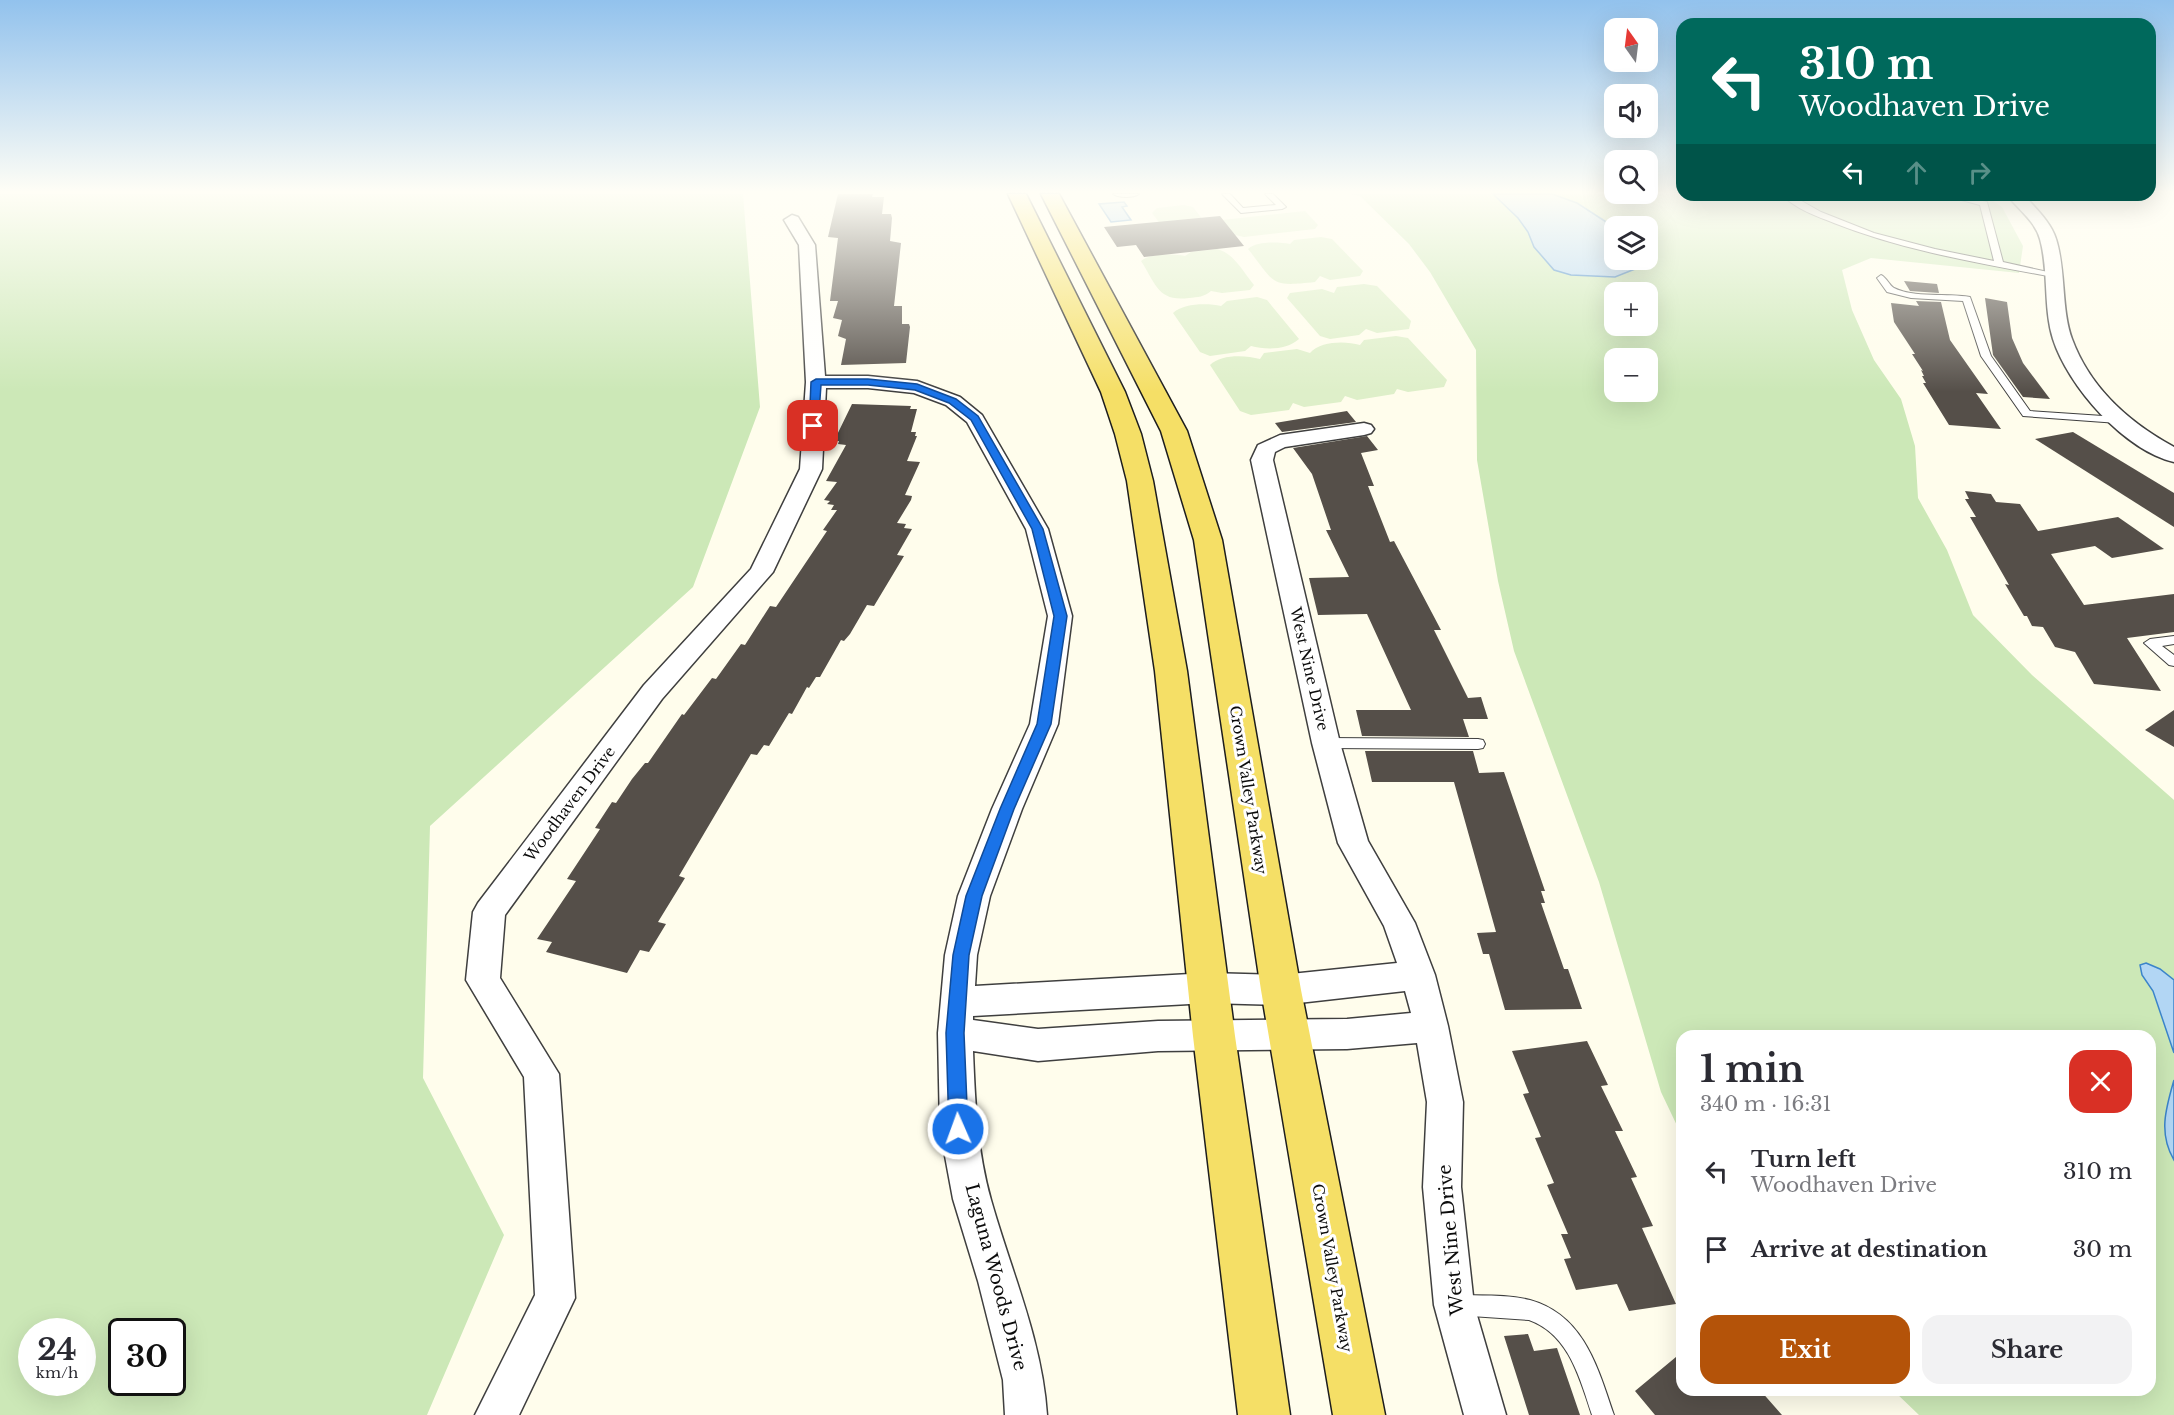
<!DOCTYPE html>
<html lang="en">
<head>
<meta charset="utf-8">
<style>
	body { margin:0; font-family:"Libre Baskerville",serif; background:#f2f2f3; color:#2b2b33; height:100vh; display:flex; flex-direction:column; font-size:22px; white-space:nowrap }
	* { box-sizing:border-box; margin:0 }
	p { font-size:20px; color:#7c7c81 }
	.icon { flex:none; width:33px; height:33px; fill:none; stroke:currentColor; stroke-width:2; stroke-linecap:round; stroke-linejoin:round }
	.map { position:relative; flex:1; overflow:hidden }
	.details { position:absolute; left:1676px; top:1030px; width:480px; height:366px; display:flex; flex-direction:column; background:#fff; border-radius:18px; box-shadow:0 6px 24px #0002 }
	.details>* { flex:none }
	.guide { position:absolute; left:1676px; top:18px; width:480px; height:183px; border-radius:18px; box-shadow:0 6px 24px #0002; background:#00695c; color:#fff; overflow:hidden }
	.needle { width:39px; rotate:346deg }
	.tools { position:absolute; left:1604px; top:18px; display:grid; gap:12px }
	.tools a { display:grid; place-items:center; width:54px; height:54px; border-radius:12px; background:#fff; box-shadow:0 6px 24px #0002; font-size:30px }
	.speed { position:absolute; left:18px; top:1318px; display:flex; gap:12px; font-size:30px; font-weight:700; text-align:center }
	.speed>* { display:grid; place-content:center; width:78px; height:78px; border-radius:50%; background:#fff; box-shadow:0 6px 24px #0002; line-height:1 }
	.speed small { font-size:15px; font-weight:400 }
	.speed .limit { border:3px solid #111; border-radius:9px; background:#fff; color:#111 }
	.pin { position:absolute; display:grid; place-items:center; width:51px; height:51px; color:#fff; margin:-26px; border-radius:12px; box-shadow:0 3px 9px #0006 }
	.me { position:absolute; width:66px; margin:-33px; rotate:358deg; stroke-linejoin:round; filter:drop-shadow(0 0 4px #0008) }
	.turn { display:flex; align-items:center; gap:21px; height:126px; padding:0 24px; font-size:27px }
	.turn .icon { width:78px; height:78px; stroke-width:2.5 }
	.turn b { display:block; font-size:42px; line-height:51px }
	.lanes { display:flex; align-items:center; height:57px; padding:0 24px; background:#0003; justify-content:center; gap:30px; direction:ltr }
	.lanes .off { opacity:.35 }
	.round { display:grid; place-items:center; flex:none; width:63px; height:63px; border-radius:18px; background:#f2f2f3 }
	.summary { display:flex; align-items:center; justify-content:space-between; height:102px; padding:0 24px }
	h1 { font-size:36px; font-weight:700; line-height:45px }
	.action { display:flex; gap:12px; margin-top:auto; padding:12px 24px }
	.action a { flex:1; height:69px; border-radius:18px; background:#b45309; color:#fff; font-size:24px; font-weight:700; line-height:69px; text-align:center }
	.action a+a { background:#f2f2f3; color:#2b2b33 }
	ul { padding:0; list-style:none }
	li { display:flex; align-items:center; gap:18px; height:78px; padding:0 24px }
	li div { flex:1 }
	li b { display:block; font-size:22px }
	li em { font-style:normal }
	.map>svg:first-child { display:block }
	.green { fill:#cce8b7; fill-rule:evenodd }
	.pitch { fill:#deefc9 }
	.water { fill:#b2d6f4; stroke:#3b84ca; stroke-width:1.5 }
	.building { fill:#554f49 }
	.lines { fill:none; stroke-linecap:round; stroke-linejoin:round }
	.service-casing { stroke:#3f3f3f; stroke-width:2 }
	.minor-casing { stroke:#3f3f3f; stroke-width:3 }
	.primary-casing { stroke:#1d1d1d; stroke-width:3 }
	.service { fill:#fff; fill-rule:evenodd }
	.minor { fill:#fff; fill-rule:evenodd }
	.primary { fill:#f5df66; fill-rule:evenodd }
	.route { fill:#1a73e8; stroke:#114b97; stroke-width:1.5 }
	.labels { text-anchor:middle; stroke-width:6; stroke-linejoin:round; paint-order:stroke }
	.street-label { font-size:15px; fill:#0c0c0c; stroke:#fff }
	.near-street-label { font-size:18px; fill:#0c0c0c; stroke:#fff }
</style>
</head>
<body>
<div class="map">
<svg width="2174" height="1415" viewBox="0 0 2174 1415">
	<rect width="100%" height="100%" fill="#fffdec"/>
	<g class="green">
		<path d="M 0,194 L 743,194 L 760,407 L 693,587 L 430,826 L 423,1078 L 504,1235 L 427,1415 L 0,1415 ZM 32,1332 L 82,1332 L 82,1383 L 32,1383 ZM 122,1332 L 172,1332 L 172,1383 L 122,1383 Z"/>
		<path d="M 1351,194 L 1984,195 L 2002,207 L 2023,246 L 2019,273 L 1871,258 L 1842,270 L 1852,310 L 1874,360 L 1901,399 L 1915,446 L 1918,498 L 1947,550 L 1973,615 L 2032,675 L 2174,800 L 2174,1415 L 1919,1415 L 1894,1391 L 2150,1390 L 2150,1036 L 1682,1036 L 1681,1134 L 1661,1092 L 1599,882 L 1514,651 L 1498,581 L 1477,460 L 1476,350 L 1430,272 L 1409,244 L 1360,196 ZM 1614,226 L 1647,226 L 1647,260 L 1614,260 ZM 1614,292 L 1647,292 L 1647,326 L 1614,326 ZM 1614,358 L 1647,358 L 1647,392 L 1614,392 Z"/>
	</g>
	<g class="pitch">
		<path d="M 1184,205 L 1193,207 L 1216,237 L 1174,242 L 1152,213 L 1157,208 Z"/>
		<path d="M 1305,211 L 1318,225 L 1315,229 L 1244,237 L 1235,235 L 1222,220 Z"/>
		<path d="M 1321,237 L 1332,239 L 1363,271 L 1360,276 L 1330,280 L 1320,276 L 1315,282 C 1269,287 1276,284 1248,249 C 1257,241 1278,242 1290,244 L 1294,240 Z"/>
		<path d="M 1217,249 C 1234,253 1243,272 1254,285 L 1250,290 L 1222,293 L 1211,291 C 1204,297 1198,297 1189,298 C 1158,302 1156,284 1141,261 C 1151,253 1173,254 1185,256 L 1191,252 Z"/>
		<path d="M 1364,284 L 1377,286 L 1411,321 L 1409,329 L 1377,333 L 1366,329 L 1359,335 L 1330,339 L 1320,336 L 1287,298 L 1290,293 L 1322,289 L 1334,293 L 1337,287 Z"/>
		<path d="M 1257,297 L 1267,300 L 1299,339 C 1287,350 1266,350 1251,346 L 1245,351 L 1210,356 L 1200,352 L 1173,313 C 1183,303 1208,303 1221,306 L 1227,301 Z"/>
		<path d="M 1396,336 L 1408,338 L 1447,380 L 1444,387 L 1408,392 L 1397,389 L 1394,394 L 1357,400 L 1345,396 L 1341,402 L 1304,407 L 1293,403 L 1289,410 L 1251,415 L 1240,411 L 1210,365 C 1221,354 1245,355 1260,359 L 1264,353 L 1297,349 L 1310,353 C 1321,341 1345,341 1360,345 L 1364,340 Z"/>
	</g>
	<g class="water">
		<path d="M 1493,194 L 1552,194 L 1577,203 L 1614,227 L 1614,260 L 1644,261 L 1635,269 L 1615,277 L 1571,275 L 1554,270 L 1534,247 L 1528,232 L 1518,218 Z"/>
		<path d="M 1124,202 L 1127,206 L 1122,207 L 1131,220 L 1111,222 L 1099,204 Z"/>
		<path d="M 2146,963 L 2160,969 L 2174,980 L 2174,1053 L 2153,991 L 2142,975 L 2140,965 Z"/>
		<path d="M 2174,1080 L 2174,1160 C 2158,1133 2166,1108 2174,1080 Z"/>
	</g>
	<g class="building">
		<path d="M 838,194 L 873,194 L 872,197 L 884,197 L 882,214 L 891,214 L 892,218 L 890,241 L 901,243 L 894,306 L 902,306 L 902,324 L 909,324 L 910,327 L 906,363 L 841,365 L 846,339 L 838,336 L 842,320 L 833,318 L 838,301 L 830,301 L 838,238 L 828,237 Z"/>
		<path d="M 1220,216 L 1244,246 L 1144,257 L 1136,245 L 1117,247 L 1104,227 Z"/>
		<path d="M 1904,281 L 1937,284 L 1939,293 L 1910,291 Z"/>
		<path d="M 1985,298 L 2007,302 L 2012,338 L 2023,363 L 2050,399 L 2023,397 L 1993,355 Z"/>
		<path d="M 1916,301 L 1941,302 L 1950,340 L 1988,394 L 1976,393 L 2001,429 L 1949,425 L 1923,383 L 1926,383 L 1922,376 L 1924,376 L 1921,370 L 1923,371 L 1912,354 L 1915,354 L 1894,322 L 1891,303 L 1919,306 Z"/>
		<path d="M 852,404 L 911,406 L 910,409 L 917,409 L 911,432 L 916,432 L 915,436 L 917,436 L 907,461 L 920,462 L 905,495 L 912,496 L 911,500 L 897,523 L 906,524 L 904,528 L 912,529 L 897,555 L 904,556 L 874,606 L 867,605 L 850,634 L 844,641 L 841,640 L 820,677 L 816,677 L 809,688 L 807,687 L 792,714 L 789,713 L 769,746 L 764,745 L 757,755 L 751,754 L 679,876 L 685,878 L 658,922 L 666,924 L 649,952 L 640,950 L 627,973 L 546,952 L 552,942 L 537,939 L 576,881 L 567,879 L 600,829 L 595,828 L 612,802 L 616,803 L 632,779 L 645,763 L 648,763 L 682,714 L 684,715 L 712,678 L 716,679 L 741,644 L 745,645 L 770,606 L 776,607 L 827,531 L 823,530 L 837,510 L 831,510 L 834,505 L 827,504 L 830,501 L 824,500 L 837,482 L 826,481 L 846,445 L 838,444 L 839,441 L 834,441 Z"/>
		<path d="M 1347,411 L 1356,422 L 1282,432 L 1275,423 Z"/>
		<path d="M 2073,432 L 2174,493 L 2174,527 L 2035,439 Z"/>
		<path d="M 1367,436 L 1378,450 L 1361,453 L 1374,486 L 1368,486 L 1390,542 L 1394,541 L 1441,630 L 1434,630 L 1468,698 L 1481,697 L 1488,719 L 1463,719 L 1469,737 L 1362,736 L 1356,710 L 1411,710 L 1367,614 L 1318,615 L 1309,578 L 1349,577 L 1326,530 L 1331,530 L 1312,474 L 1293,448 Z"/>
		<path d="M 1965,491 L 1991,494 L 1996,502 L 2020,504 L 2038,531 L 2118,517 L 2164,549 L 2112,558 L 2095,546 L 2051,554 L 2084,605 L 2174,594 L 2174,632 L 2127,638 L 2161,691 L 2094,684 L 2075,652 L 2055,647 L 2043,627 L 2032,626 L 2027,616 L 2024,616 L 2005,584 L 2009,585 L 1970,517 L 1976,517 L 1965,499 L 1969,499 Z"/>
		<path d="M 2174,710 L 2174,747 L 2145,730 Z"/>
		<path d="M 1365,751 L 1473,751 L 1479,773 L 1504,772 L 1545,891 L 1541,891 L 1545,903 L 1541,903 L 1564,969 L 1568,969 L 1582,1009 L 1505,1010 L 1489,954 L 1483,954 L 1477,933 L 1496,932 L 1454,782 L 1372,782 Z"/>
		<path d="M 1587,1041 L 1608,1085 L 1601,1086 L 1623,1131 L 1615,1131 L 1637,1177 L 1631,1178 L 1653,1226 L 1642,1228 L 1676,1304 L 1629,1311 L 1617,1284 L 1576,1290 L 1564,1259 L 1571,1258 L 1561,1234 L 1568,1234 L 1547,1185 L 1554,1183 L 1535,1138 L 1541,1137 L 1523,1094 L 1529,1093 L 1512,1051 Z"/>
		<path d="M 1528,1334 L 1534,1351 L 1557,1348 L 1580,1415 L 1529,1415 L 1504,1336 Z"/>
		<path d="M 1682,1352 L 1682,1390 L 1760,1390 L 1782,1415 L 1655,1415 L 1635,1391 Z"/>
	</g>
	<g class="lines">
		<g class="service-casing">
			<g id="service">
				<path d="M 1113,194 L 1139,194 C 1133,198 1119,198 1113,194 Z"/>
				<path d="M 1222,194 L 1230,194 L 1243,208 L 1276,205 L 1265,194 L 1273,194 L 1286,207 L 1282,209 L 1241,213 Z"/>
				<path d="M 1782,195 L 1791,195 L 1821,212 L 1874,233 L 1935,249 L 1994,261 L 1980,205 L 1943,195 L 1957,195 L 1987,202 L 2003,262 L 2057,274 L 2053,277 C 1979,263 1905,251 1834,223 C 1816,216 1796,209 1782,195 Z"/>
				<path d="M 1881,275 C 1887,278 1889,285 1894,288 C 1913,298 1949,293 1970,297 L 1991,356 L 2030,411 L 2118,417 L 2123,420 L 2118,423 L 2023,416 L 1981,356 L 1963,301 L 1911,298 L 1887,292 L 1877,278 Z"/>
				<path d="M 2174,636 L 2174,644 L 2162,646 L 2174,655 L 2174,666 L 2169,665 L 2144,643 L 2150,639 Z"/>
				<path d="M 1326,738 L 1478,739 L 1483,740 L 1485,744 L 1483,748 L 1478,749 L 1326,748 L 1321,747 L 1319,743 L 1321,739 Z"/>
				<path d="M 1456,1295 C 1480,1296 1507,1294 1530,1300 C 1584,1315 1598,1368 1614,1415 L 1592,1415 C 1580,1379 1569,1334 1529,1320 L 1456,1315 L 1449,1312 L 1446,1305 L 1449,1298 Z"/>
			</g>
		</g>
		<g class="minor-casing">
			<g id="minor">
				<path d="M 2007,195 L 2024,195 C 2035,208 2051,222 2056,239 C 2066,270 2061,309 2072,339 C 2090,388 2130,423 2174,447 L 2174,462 C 2124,450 2068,386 2053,339 C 2043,307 2049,270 2040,239 C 2035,221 2018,209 2007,195 Z"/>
				<path d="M 792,215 L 798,217 L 815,245 L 825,376 L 868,376 L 917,381 L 960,397 L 982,415 L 1048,529 L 1072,616 L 1058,724 L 1022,809 L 990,896 L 977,955 L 975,986 L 1208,973 L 1281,975 L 1397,963 L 1384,926 L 1338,843 L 1312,743 L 1251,460 L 1258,445 L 1280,435 L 1364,423 L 1371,425 L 1374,429 L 1371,433 L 1364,435 L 1285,447 L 1275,452 L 1273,460 L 1340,743 L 1368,841 L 1415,923 L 1435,975 L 1448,1026 L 1463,1102 L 1461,1187 L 1474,1305 L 1506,1415 L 1464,1415 L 1434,1305 L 1423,1187 L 1427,1102 L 1417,1043 L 1347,1049 L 1158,1051 L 1038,1061 L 973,1051 C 975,1102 977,1150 991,1200 C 1011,1271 1042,1340 1047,1415 L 1005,1415 L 1003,1380 L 978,1281 L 953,1199 L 940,1129 L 938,1033 L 945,955 L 958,896 L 992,809 L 1030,724 L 1048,616 L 1026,529 L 967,422 L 946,405 L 914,393 L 868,388 L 826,388 L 822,469 L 773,572 L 662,699 L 505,915 L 500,978 L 559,1074 L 575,1298 L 519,1415 L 475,1415 L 535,1295 L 524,1077 L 466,980 L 473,912 L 478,903 L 644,685 L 751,569 L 800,469 L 806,382 L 799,245 L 784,220 ZM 1405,991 L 1411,1013 L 1347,1019 L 1158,1021 L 1038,1029 L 973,1020 L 973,1016 L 1208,1003 L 1281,1005 Z"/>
			</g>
		</g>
		<g class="primary-casing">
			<g id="primary">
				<path d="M 1008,194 L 1026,194 L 1125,392 L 1141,434 L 1153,481 L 1187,671 L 1235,1036 L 1290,1415 L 1238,1415 L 1193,1036 L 1155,671 L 1127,481 L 1115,434 L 1101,392 Z"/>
				<path d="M 1041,194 L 1059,194 L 1187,431 L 1222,540 L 1301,990 L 1385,1415 L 1333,1415 L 1261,990 L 1194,540 L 1161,431 Z"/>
			</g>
		</g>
		<use href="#service" class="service"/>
		<use href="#minor" class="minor"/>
		<use href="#primary" class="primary"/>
	</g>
	<linearGradient id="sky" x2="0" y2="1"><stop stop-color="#92c2ed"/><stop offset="0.49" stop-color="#fffef6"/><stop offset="1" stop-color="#fffef6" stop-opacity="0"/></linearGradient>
	<rect width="2174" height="392" fill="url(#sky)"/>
	<path class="route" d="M 816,379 L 868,379 L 917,384 L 956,399 L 978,416 L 1043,529 L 1067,616 L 1051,724 L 1014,809 L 982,896 L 969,955 L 964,1033 L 968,1129 L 965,1135 L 958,1138 L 952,1135 L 949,1129 L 946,1033 L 953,955 L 966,896 L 1000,809 L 1037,724 L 1054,616 L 1032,529 L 971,420 L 949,403 L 915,390 L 868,385 L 821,385 L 818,426 L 809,428 L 811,382 Z"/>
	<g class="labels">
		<g class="street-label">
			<text transform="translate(1309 669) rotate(77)" y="5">West Nine Drive</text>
			<text transform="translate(1248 790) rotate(81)" y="5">Crown Valley Parkway</text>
			<text transform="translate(570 804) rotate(-53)" y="5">Woodhaven Drive</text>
			<text transform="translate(1332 1268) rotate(80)" y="5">Crown Valley Parkway</text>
		</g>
		<g class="near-street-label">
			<text transform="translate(1451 1240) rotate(-95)" y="6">West Nine Drive</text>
			<text transform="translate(996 1277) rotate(75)" y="6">Laguna Woods Drive</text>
		</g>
	</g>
</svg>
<div class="tools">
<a><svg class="needle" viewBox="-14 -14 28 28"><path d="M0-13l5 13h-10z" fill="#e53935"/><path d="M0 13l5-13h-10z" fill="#7c7c81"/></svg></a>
<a><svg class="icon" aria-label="sound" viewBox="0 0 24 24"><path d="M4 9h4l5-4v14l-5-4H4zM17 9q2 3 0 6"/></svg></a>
<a><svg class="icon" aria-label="search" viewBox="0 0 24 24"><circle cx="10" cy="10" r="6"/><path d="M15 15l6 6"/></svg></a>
<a><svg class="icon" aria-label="layers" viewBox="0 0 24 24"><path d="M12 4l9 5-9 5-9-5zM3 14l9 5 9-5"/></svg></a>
<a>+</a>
<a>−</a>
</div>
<div class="speed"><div>24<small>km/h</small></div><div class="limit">30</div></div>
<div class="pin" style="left:813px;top:426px;background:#d93025"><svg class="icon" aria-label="arrive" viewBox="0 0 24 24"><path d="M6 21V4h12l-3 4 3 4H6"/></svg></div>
<svg class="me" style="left:958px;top:1129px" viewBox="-20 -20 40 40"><circle r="17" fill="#1a73e8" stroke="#fff" stroke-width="3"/><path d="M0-11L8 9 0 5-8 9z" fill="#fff"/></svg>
<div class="guide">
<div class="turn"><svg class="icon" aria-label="left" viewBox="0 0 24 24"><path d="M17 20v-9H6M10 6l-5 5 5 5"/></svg><div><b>310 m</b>Woodhaven Drive</div></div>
<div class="lanes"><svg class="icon" aria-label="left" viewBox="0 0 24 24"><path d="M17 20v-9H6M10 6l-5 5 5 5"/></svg><svg class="icon off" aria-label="ahead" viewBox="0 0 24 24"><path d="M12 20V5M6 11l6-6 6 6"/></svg><svg class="icon off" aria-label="right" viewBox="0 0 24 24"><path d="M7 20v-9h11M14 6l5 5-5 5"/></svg></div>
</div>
<section class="details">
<div class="summary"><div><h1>1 min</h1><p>340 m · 16:31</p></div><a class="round" style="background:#d93025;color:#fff"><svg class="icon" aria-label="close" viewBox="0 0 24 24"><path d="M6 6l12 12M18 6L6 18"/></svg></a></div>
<ul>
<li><svg class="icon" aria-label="left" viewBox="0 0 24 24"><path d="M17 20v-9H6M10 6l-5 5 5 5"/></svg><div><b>Turn left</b><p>Woodhaven Drive</p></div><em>310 m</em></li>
<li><svg class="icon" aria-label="arrive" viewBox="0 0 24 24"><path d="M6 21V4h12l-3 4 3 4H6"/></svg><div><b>Arrive at destination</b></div><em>30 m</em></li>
</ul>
<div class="action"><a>Exit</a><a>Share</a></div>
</section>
</div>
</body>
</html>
